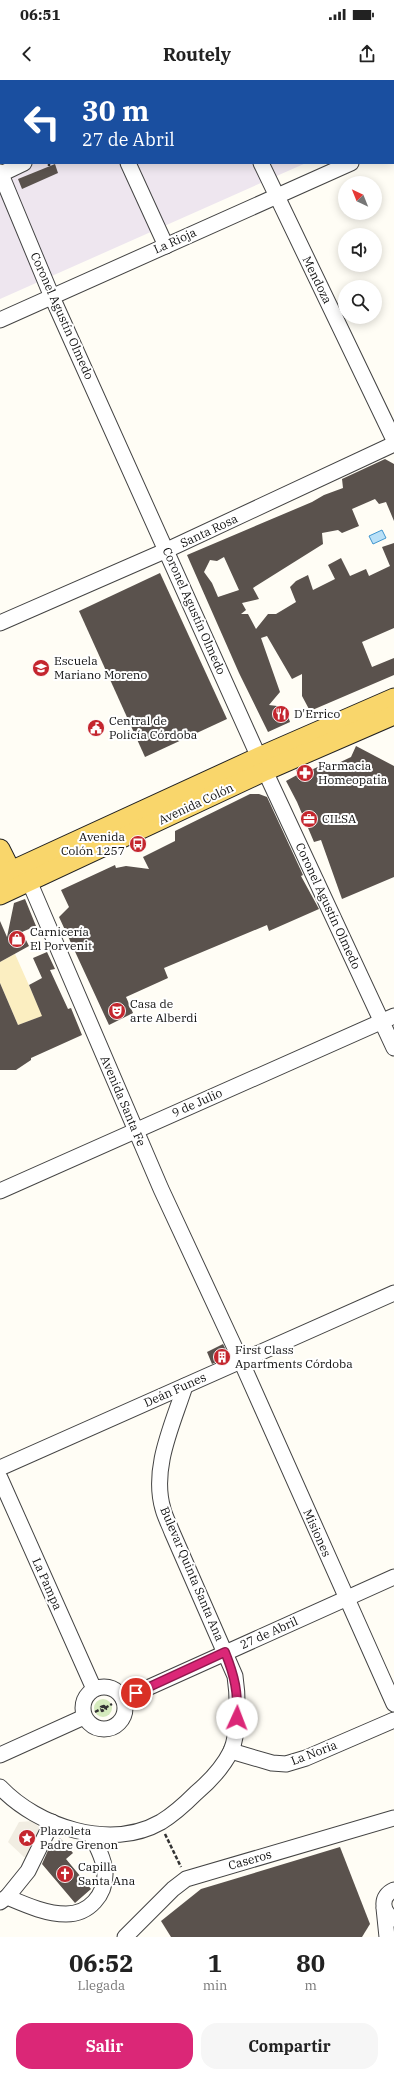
<!DOCTYPE html>
<html lang="es">
<head>
<meta charset="utf-8">
<style>
	body { margin:0; font-family:"IBM Plex Serif",serif; background:#f6f6f6; color:#222; height:100vh; display:flex; flex-direction:column; font-size:15px; white-space:nowrap }
	* { box-sizing:border-box; margin:0 }
	p { font-size:13px; color:#767676 }
	.icon { flex:none; width:22px; height:22px; fill:none; stroke:currentColor; stroke-width:2; stroke-linecap:round; stroke-linejoin:round }
	.map { position:relative; height:1857px; overflow:hidden }
	.side { display:flex; flex-direction:column; background:#fff; flex:1 }
	.side>* { flex:none }
	.hud { position:absolute; left:0px; top:0px; width:394px; height:84px; box-shadow:0 2px 10px #0003; background:#1a4fa0; color:#fff; overflow:hidden }
	.needle { width:26px; rotate:317deg }
	.fabs { position:absolute; left:338px; top:96px; display:grid; gap:8px }
	.fabs a { display:grid; place-items:center; width:44px; height:44px; border-radius:50%; background:#fff; box-shadow:0 2px 10px #0003; font-size:20px }
	.pin { position:absolute; display:grid; place-items:center; width:34px; height:34px; color:#fff; margin:-17px; border:2px solid #fff; border-radius:50%; box-shadow:0 1px 4px #0007 }
	.me { position:absolute; width:44px; margin:-22px; rotate:2deg; stroke-linejoin:round; filter:drop-shadow(0 0 3px #0008) }
	.turn { display:flex; align-items:center; gap:14px; height:84px; padding:0 16px; font-size:18px }
	.turn .icon { width:52px; height:52px; stroke-width:2.5 }
	.turn b { display:block; font-size:28px; line-height:34px }
	.eta { display:flex; justify-content:space-evenly; align-items:center; height:68px; text-align:center }
	.eta b { font-size:24px; font-weight:800; line-height:28px }
	.primary-button { display:flex; gap:8px; margin-top:auto; padding:8px 16px }
	.primary-button a { flex:1; height:46px; border-radius:16px; background:#db2777; color:#fff; font-size:16px; font-weight:800; line-height:46px; text-align:center }
	.primary-button a+a { background:#f6f6f6; color:#222 }
	.status { display:flex; justify-content:space-between; align-items:center; height:28px; padding:0 20px; background:#fff; direction:ltr }
	.status svg { height:11px; fill:currentColor }
	header { display:flex; justify-content:space-between; align-items:center; height:52px; padding:0 16px; background:#fff; font-size:18px; font-weight:800 }
	.map>svg:first-child { display:block }
	.industrial { fill:#eee6ef }
	.green { fill:#d5ebbd }
	.sand { fill:#fbeec1 }
	.plaza { fill:#f1ede2 }
	.water { fill:#b9e0f7; stroke:#3f96cf }
	.building { fill:#5a524d; fill-rule:evenodd }
	.lines { fill:none; stroke-linecap:round; stroke-linejoin:round }
	.minor-casing { stroke:#444; stroke-width:17 }
	.major-casing { stroke:#222; stroke-width:21 }
	.path { stroke:#333; stroke-width:2.5; stroke-dasharray:4 2; stroke-linecap:butt }
	.minor { stroke:#fff; stroke-width:15 }
	.major { stroke:#f9d66b; stroke-width:19 }
	.route-casing { stroke:#8e194d; stroke-width:10 }
	.route { stroke:#db2777; stroke-width:7 }
	.labels { text-anchor:middle; stroke-width:4; stroke-linejoin:round; paint-order:stroke }
	.street-label { font-size:12px; fill:#111; stroke:#fff }
	.poi-label { font-size:12px; fill:#111; stroke:#fff; text-anchor:start }
</style>
</head>
<body>
<div class="status"><b>06:51</b><svg viewBox="0 0 49 12"><path d="M0 12V9h3v3zM5 12V6h3v6zM10 12V3h3v9zM15 12V0h3v12zM26 1h20v11H26zM47 4h2v5h-2z"/></svg></div>
<header><svg class="icon" aria-label="back" viewBox="0 0 24 24"><path d="M15 5l-7 7 7 7"/></svg>Routely<svg class="icon" aria-label="share" viewBox="0 0 24 24"><path d="M12 15V3M7 8l5-5 5 5M5 13v7h14v-7"/></svg></header>
<div class="map">
<svg width="394" height="1857" viewBox="0 0 394 1857">
	<rect width="100%" height="100%" fill="#fffdf5"/>
	<path class="industrial" d="M 0,0 L 394,0 L 394,44 L 393,1 L 1,1 L 1,83 L 306,83 L 0,219 Z"/>
	<circle class="green" cx="103" cy="1628" r="9"/>
	<path class="sand" d="M 15,874 L 44,939 L 37,938 L 18,945 L 0,903 L 0,882 Z"/>
	<path class="plaza" d="M 33,1741 L 46,1754 L 34,1778 L 24,1777 L 8,1762 L 19,1742 Z"/>
	<path class="water" d="M 382,450 L 386,458 L 373,464 L 369,456 Z"/>
	<g class="building">
		<path d="M 55,84 L 58,93 L 22,109 L 18,99 Z"/>
		<path d="M 385,379 L 394,384 L 394,441 L 386,422 L 379,424 L 375,419 L 352,429 L 359,446 L 342,453 L 338,450 L 322,453 L 323,464 L 253,508 L 259,519 L 242,523 L 246,530 L 241,534 L 248,534 L 256,549 L 268,534 L 276,534 L 296,522 L 290,507 L 296,501 L 308,495 L 313,510 L 335,499 L 328,485 L 341,478 L 350,496 L 366,489 L 369,496 L 390,486 L 382,467 L 394,463 L 394,548 L 362,562 L 372,587 L 394,578 L 394,595 L 310,631 L 302,616 L 302,594 L 292,599 L 267,556 L 261,558 L 280,612 L 269,625 L 285,627 L 290,642 L 268,652 L 239,593 L 187,475 L 312,422 L 324,415 L 343,408 L 342,399 ZM 224,477 L 239,510 L 218,517 L 212,503 L 204,492 L 210,480 L 217,481 Z"/>
		<path d="M 160,493 L 227,639 L 145,677 L 79,531 Z"/>
		<path d="M 356,666 L 394,686 L 394,797 L 342,819 L 321,760 L 314,762 L 297,722 L 286,701 L 297,695 L 296,690 L 306,685 L 309,691 L 324,684 L 326,689 L 351,677 Z"/>
		<path d="M 250,714 L 259,714 L 267,717 L 303,795 L 301,796 L 319,829 L 269,851 L 267,845 L 164,888 L 168,898 L 126,917 L 133,933 L 109,945 L 59,837 L 69,827 L 61,810 L 115,785 L 116,788 L 126,786 L 149,789 L 143,777 L 175,761 L 175,751 Z"/>
		<path d="M 25,819 L 36,846 L 22,852 L 29,866 L 0,882 L 0,841 L 7,857 L 14,823 Z"/>
		<path d="M 47,872 L 55,889 L 50,890 L 68,929 L 71,928 L 82,955 L 31,978 L 31,980 L 16,990 L 0,990 L 0,903 L 18,945 L 42,936 L 29,905 L 42,898 L 33,878 Z"/>
		<path d="M 223,1264 L 229,1276 L 212,1284 L 207,1272 Z"/>
		<path d="M 60,1758 L 73,1773 L 66,1779 L 91,1809 L 75,1823 L 42,1784 L 50,1766 Z"/>
		<path d="M 340,1767 L 370,1844 L 362,1857 L 171,1857 L 161,1841 L 201,1809 Z"/>
	</g>
	<g class="lines">
		<g class="minor-casing">
			<g id="minor">
				<path d="M 222,0 L 222,1"/>
				<path d="M 160,1 L 162,0"/>
				<path d="M 393,65 L 394,64"/>
				<path d="M 128,83 L 166,166"/>
				<path d="M 261,83 L 394,360"/>
				<path d="M 0,92 L 52,217 L 265,691 L 394,968"/>
				<path d="M 1,94 L 24,83"/>
				<path d="M 0,240 L 351,83"/>
				<path d="M 0,543 L 167,470 L 394,364"/>
				<path d="M 29,801 L 161,1109 L 241,1281 L 394,1624"/>
				<path d="M 0,1111 L 394,936"/>
				<path d="M 0,1388 L 394,1213"/>
				<path d="M 0,1398 L 94,1609"/>
				<circle cx="104" cy="1628" r="21"/>
				<path d="M 123,1619 L 394,1497"/>
				<path d="M 231,1671 L 272,1683 L 286,1684 L 306,1678 L 394,1640"/>
				<path d="M 0,1675 L 84,1637"/>
				<path d="M 0,1707 C 38,1747 110,1771 161,1742 C 174,1734 185,1724 196,1713 C 209,1702 223,1687 231,1671 C 239,1653 238,1616 235,1596 L 172,1452 C 169,1444 165,1437 163,1429 C 151,1388 173,1344 185,1306"/>
				<path d="M 394,1810 C 380,1816 381,1832 394,1839"/>
				<path d="M 7,1817 L 28,1791 L 52,1742"/>
				<path d="M 0,1822 L 7,1817 C 26,1825 46,1834 66,1834 C 89,1834 106,1815 105,1792 C 104,1779 97,1766 91,1755"/>
				<path d="M 384,1828 L 387,1857"/>
				<path d="M 125,1857 L 173,1809 L 186,1799 L 394,1738"/>
			</g>
		</g>
		<g class="major-casing">
			<g id="major">
				<path d="M 0,769 L 11,791 L 21,797"/>
				<path d="M 0,796 L 259,677 L 394,618"/>
				<path d="M 0,815 L 265,691 L 394,635"/>
			</g>
		</g>
		<g class="path">
			<path d="M 0,27 L 1,28"/>
			<path d="M 0,48 L 1,50"/>
			<path d="M 49,83 L 49,86"/>
			<path d="M 104,1626 L 106,1629 L 102,1631 L 101,1627 Z"/>
			<path d="M 105,1628 L 112,1624"/>
			<path d="M 95,1632 L 101,1629"/>
			<path d="M 165,1754 L 181,1787"/>
		</g>
		<use href="#minor" class="minor"/>
		<use href="#major" class="major"/>
	</g>
	<g class="lines">
		<g class="route-casing">
			<path id="route" d="M 136,1613 L 225,1572 C 235,1597 238,1612 237,1638"/>
		</g>
		<use href="#route" class="route"/>
	</g>
	<defs>
		<g id="school-disc" transform="scale(0.9)"><circle r="9.5" fill="#c4262e" stroke="#fff"/><path d="M0-5L7-2L0 1L-7-2ZM-4 1L0 2.5L4 1V4Q0 6-4 4Z" fill="#fff"/></g>
		<g id="restaurant-disc" transform="scale(0.9)"><circle r="9.5" fill="#c4262e" stroke="#fff"/><path d="M-5-6h1v4h1v-4h1v4h1v-4h1v5L-1.5 .5V6h-2V.5L-5-1ZM5-6V6H3V1.5H1.5Q1.5-4 5-6Z" fill="#fff"/></g>
		<g id="civic-disc" transform="scale(0.9)"><circle r="9.5" fill="#c4262e" stroke="#fff"/><path d="M-.6-6.5H3V-4.5H.6V-3L4-1V1h2V6H-6V1h2V-1L-.6-3ZM-1.2 2.5V6h2.4V2.5Z" fill="#fff"/></g>
		<g id="pharmacy-disc" transform="scale(0.9)"><circle r="9.5" fill="#c4262e" stroke="#fff"/><path d="M-2-6h4v4h4v4h-4v4h-4v-4h-4v-4h4Z" fill="#fff"/></g>
		<g id="office-disc" transform="scale(0.9)"><circle r="9.5" fill="#c4262e" stroke="#fff"/><path d="M-6-3h4V-5.5h4V-3h4V5H-6ZM-1-4.5V-3h2v-1.5ZM-6 0V1H6V0Z" fill="#fff"/></g>
		<g id="bus-disc" transform="scale(0.9)"><circle r="9.5" fill="#c4262e" stroke="#fff"/><path d="M-5-6H5V4H4V6H2V4H-2V6H-4V4H-5ZM-3.5-4V0h7V-4ZM-3.5 1.2v1.5H-2V1.2ZM2 1.2v1.5H3.5V1.2Z" fill="#fff"/></g>
		<g id="shop-disc" transform="scale(0.9)"><circle r="9.5" fill="#c4262e" stroke="#fff"/><path d="M-5-2.5h2.3a2.7 3.5 0 0 1 5.4 0H5L5.5 6h-11ZM-1.5-2.5h3a1.5 2.3 0 0 0-3 0Z" fill="#fff"/></g>
		<g id="theatre-disc" transform="scale(0.9)"><circle r="9.5" fill="#c4262e" stroke="#fff"/><path d="M-5-5.5Q0-4 5-5.5V0Q5 5 0 6Q-5 5-5 0ZM-3.3-2.5H-1v1.5H-3.3ZM1-2.5H3.3v1.5H1ZM-2.8 1Q0 5.5 2.8 1Z" fill="#fff"/></g>
		<g id="building-disc" transform="scale(0.9)"><circle r="9.5" fill="#c4262e" stroke="#fff"/><path d="M-4-6H4V6H1V3H-1V6H-4ZM-2.5-4.3h1.7v1.8h-1.7ZM.8-4.3h1.7v1.8H.8ZM-2.5-1h1.7V.8h-1.7ZM.8-1h1.7V.8H.8Z" fill="#fff"/></g>
		<g id="sight-disc" transform="scale(0.9)"><circle r="9.5" fill="#c4262e" stroke="#fff"/><path d="M0-6L1.8-2.2L6-1.7L2.9 1.2L3.7 5.4L0 3.3L-3.7 5.4L-2.9 1.2L-6-1.7L-1.8-2.2Z" fill="#fff"/></g>
		<g id="church-disc" transform="scale(0.9)"><circle r="9.5" fill="#c4262e" stroke="#fff"/><path d="M-1.2-6h2.4v3.5h3.3v2.4h-3.3V6h-2.4V-.1h-3.3v-2.4h3.3Z" fill="#fff"/></g>
	</defs>
	<g fill-rule="evenodd">
		<use href="#school-disc" x="41" y="588"/>
		<use href="#restaurant-disc" x="281" y="634"/>
		<use href="#civic-disc" x="96" y="648"/>
		<use href="#pharmacy-disc" x="305" y="693"/>
		<use href="#office-disc" x="309" y="739"/>
		<use href="#bus-disc" x="138" y="764"/>
		<use href="#shop-disc" x="17" y="859"/>
		<use href="#theatre-disc" x="117" y="931"/>
		<use href="#building-disc" x="222" y="1277"/>
		<use href="#sight-disc" x="27" y="1758"/>
		<use href="#church-disc" x="65" y="1794"/>
	</g>
	<g class="labels">
		<g class="street-label">
			<text transform="translate(175 161) rotate(-24)" y="4">La Rioja</text>
			<text transform="translate(317 200) rotate(64)" y="4">Mendoza</text>
			<text transform="translate(62 236) rotate(66)" y="4">Coronel Agustín Olmedo</text>
			<text transform="translate(209 451) rotate(-25)" y="4">Santa Rosa</text>
			<text transform="translate(194 531) rotate(66)" y="4">Coronel Agustín Olmedo</text>
			<text transform="translate(196 724) rotate(-25)" y="4">Avenida Colón</text>
			<text transform="translate(328 826) rotate(65)" y="4">Coronel Agustín Olmedo</text>
			<text transform="translate(123 1021) rotate(67)" y="4">Avenida Santa Fe</text>
			<text transform="translate(197 1023) rotate(-24)" y="4">9 de Julio</text>
			<text transform="translate(175 1310) rotate(-24)" y="4">Deán Funes</text>
			<text transform="translate(317 1453) rotate(66)" y="4">Misiones</text>
			<text transform="translate(192 1494) rotate(67)" y="4">Bulevar Quinta Santa Ana</text>
			<text transform="translate(47 1504) rotate(66)" y="4">La Pampa</text>
			<text transform="translate(269 1553) rotate(-24)" y="4">27 de Abril</text>
			<text transform="translate(314 1673) rotate(-21)" y="4">La Noria</text>
			<text transform="translate(250 1780) rotate(-16)" y="4">Caseros</text>
		</g>
		<g class="poi-label">
			<text x="54" y="585">Escuela<tspan x="54" dy="14">Mariano Moreno</tspan></text>
			<text x="294" y="638">D'Errico</text>
			<text x="109" y="645">Central de<tspan x="109" dy="14">Policía Córdoba</tspan></text>
			<text x="318" y="690">Farmacia<tspan x="318" dy="14">Homeopatia</tspan></text>
			<text x="322" y="743">CILSA</text>
			<text x="125" y="761" text-anchor="end">Avenida<tspan x="125" dy="14">Colón 1257</tspan></text>
			<text x="30" y="856">Carnicería<tspan x="30" dy="14">El Porvenit</tspan></text>
			<text x="130" y="928">Casa de<tspan x="130" dy="14">arte Alberdi</tspan></text>
			<text x="235" y="1274">First Class<tspan x="235" dy="14">Apartments Córdoba</tspan></text>
			<text x="40" y="1755">Plazoleta<tspan x="40" dy="14">Padre Grenon</tspan></text>
			<text x="78" y="1791">Capilla<tspan x="78" dy="14">Santa Ana</tspan></text>
		</g>
	</g>
</svg>
<div class="fabs">
<a><svg class="needle" viewBox="-14 -14 28 28"><path d="M0-13l5 13h-10z" fill="#e53935"/><path d="M0 13l5-13h-10z" fill="#767676"/></svg></a>
<a><svg class="icon" aria-label="sound" viewBox="0 0 24 24"><path d="M4 9h4l5-4v14l-5-4H4zM17 9q2 3 0 6"/></svg></a>
<a><svg class="icon" aria-label="search" viewBox="0 0 24 24"><circle cx="10" cy="10" r="6"/><path d="M15 15l6 6"/></svg></a>
</div>
<div class="pin" style="left:136px;top:1613px;background:#d93025"><svg class="icon" aria-label="arrive" viewBox="0 0 24 24"><path d="M6 21V4h12l-3 4 3 4H6"/></svg></div>
<svg class="me" style="left:237px;top:1638px" viewBox="-20 -20 40 40"><circle r="19" fill="#fff"/><path d="M0-13L10 11 0 6-10 11z" fill="#db2777"/></svg>
<div class="hud">
<div class="turn"><svg class="icon" aria-label="left" viewBox="0 0 24 24"><path d="M17 20v-9H6M10 6l-5 5 5 5"/></svg><div><b>30 m</b>27 de Abril</div></div>
</div>
</div>
<section class="side">
<div class="eta">
<div><b>06:52</b><p>Llegada</p></div>
<div><b>1</b><p>min</p></div>
<div><b>80</b><p>m</p></div>
</div>
<div class="primary-button"><a>Salir</a><a>Compartir</a></div>
</section>
</body>
</html>
